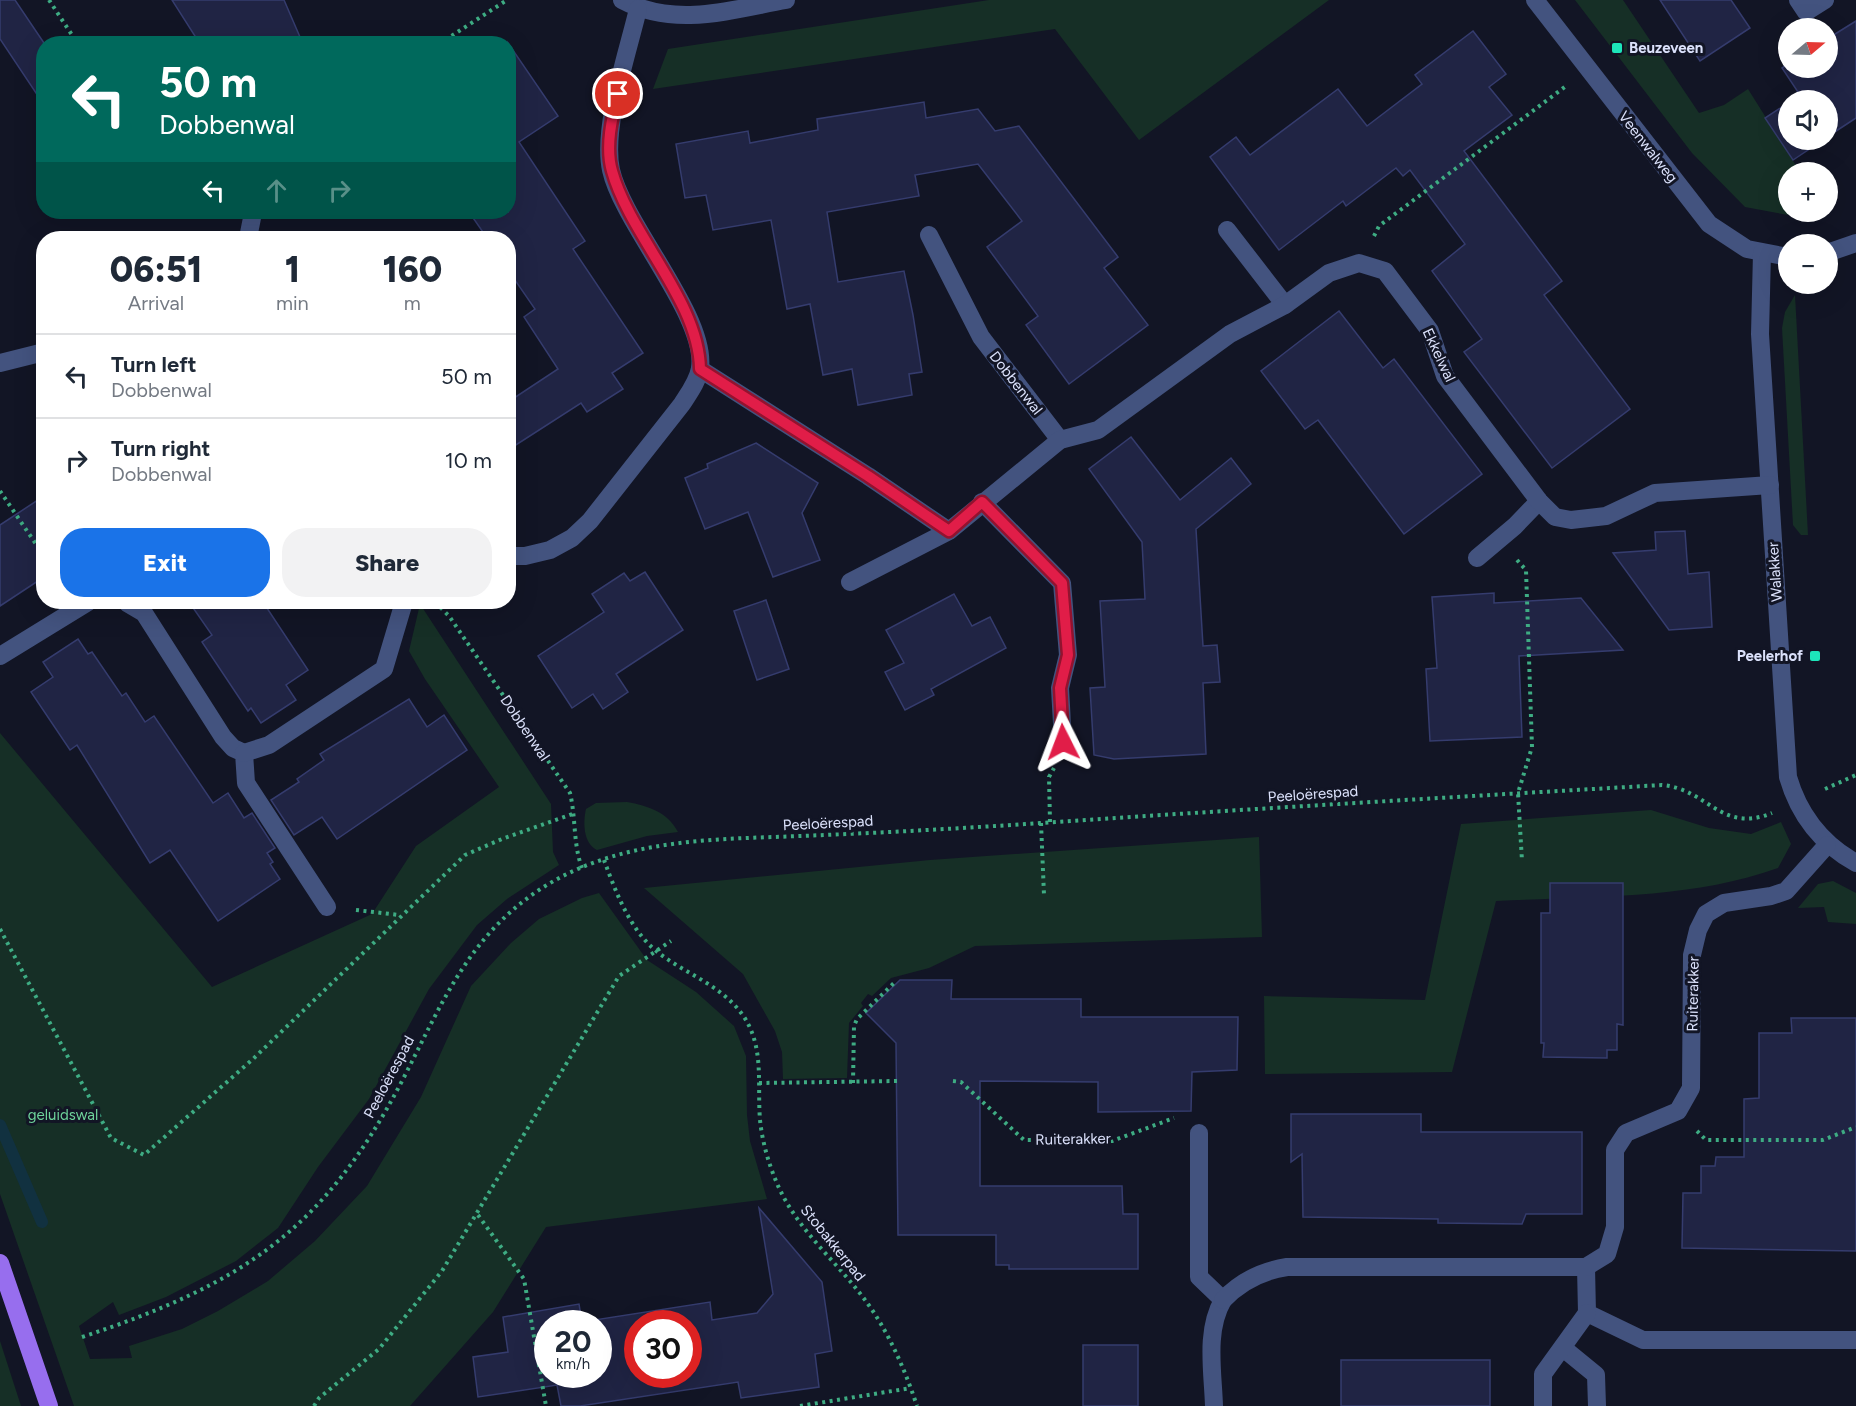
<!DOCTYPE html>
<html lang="en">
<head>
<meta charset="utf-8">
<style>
	body { margin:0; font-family:Figtree,sans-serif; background:#f2f2f3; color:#1f2937; height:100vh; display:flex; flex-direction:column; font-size:22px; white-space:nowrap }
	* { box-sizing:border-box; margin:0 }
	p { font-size:20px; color:#747a83 }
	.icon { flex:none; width:33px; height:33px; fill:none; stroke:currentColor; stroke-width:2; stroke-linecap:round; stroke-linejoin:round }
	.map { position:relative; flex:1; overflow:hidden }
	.details { position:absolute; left:36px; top:231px; width:480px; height:378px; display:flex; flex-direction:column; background:#fff; border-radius:24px; box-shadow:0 6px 24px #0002 }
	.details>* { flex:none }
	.hud { position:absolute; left:36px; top:36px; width:480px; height:183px; border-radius:24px; box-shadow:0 6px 24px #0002; background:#00695c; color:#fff; overflow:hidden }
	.needle { width:39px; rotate:71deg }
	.controls { position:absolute; left:1778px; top:18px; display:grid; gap:12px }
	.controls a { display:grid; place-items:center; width:60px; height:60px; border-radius:50%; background:#fff; box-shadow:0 6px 24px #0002; font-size:30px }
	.speed { position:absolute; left:534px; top:1310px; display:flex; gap:12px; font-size:30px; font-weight:700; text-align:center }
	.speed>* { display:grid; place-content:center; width:78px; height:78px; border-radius:50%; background:#fff; box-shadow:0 6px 24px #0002; line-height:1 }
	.speed small { font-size:15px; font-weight:400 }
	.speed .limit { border:9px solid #d22; background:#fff; color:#111 }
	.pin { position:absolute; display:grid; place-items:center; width:51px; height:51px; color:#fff; margin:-26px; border:3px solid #fff; border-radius:50%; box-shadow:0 2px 6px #0007 }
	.me { position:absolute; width:66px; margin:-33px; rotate:357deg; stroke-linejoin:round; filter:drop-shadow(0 0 4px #0008) }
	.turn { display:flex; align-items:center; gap:21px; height:126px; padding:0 24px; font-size:27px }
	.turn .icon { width:78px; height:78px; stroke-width:2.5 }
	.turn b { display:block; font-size:42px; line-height:51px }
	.lanes { display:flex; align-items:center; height:57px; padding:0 24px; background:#0003; justify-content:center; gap:30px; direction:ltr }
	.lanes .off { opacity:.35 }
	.eta { display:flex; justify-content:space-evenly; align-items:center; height:102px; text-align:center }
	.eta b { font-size:36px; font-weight:800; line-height:42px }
	.action { display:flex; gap:12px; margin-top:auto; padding:12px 24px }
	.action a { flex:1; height:69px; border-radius:24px; background:#1a73e8; color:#fff; font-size:24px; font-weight:800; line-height:69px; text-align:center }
	.action a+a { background:#f2f2f3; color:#1f2937 }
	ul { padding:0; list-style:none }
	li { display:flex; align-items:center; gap:18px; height:84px; padding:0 24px; border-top:2px solid #e0e1e3 }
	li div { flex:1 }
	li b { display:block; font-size:22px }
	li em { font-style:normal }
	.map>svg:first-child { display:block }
	.green { fill:#162f26 }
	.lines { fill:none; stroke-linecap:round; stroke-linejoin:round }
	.stream { stroke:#113140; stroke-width:12 }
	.building { fill:#202444; stroke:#353c6e; stroke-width:1.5; fill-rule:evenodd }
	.path { stroke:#3eac83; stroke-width:4; stroke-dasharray:3 4.5; stroke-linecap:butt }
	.minor { stroke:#43537f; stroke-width:18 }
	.major { stroke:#976eee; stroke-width:18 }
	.route-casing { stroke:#92132f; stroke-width:15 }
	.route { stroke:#e11d48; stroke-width:10 }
	.poi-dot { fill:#1de5ba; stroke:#121525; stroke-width:2 }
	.labels { text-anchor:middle; stroke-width:6; stroke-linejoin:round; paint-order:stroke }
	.poi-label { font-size:15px; font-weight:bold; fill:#dbe1fb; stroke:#121525; text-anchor:start }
	.street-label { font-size:15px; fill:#dbe1fb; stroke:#121525 }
	.park-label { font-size:15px; fill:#6ed39b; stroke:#121525 }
</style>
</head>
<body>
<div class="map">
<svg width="1856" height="1406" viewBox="0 0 1856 1406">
	<rect width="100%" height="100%" fill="#121525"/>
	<g class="green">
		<path d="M 989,0 L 1329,0 L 1139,140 L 1055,29 L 653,89 L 668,49 Z"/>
		<path d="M 1575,0 L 1623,0 L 1699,113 L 1724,105 L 1748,89 L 1800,172 L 1788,172 L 1788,212 L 1824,212 L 1826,215 L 1788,215 L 1745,207 L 1692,153 Z"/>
		<path d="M 1795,295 L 1808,535 L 1801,535 L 1793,525 L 1782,328 L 1785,312 Z"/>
		<path d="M 420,604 L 551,804 L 553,852 L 559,865 L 507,899 L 477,925 L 429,989 L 369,1099 L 318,1167 L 278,1228 L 236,1261 L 166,1297 L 119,1315 L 113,1302 L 79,1326 L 90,1359 L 132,1358 L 129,1346 L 182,1329 L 218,1311 L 268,1281 L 315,1241 L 367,1186 L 421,1097 L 471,986 L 511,943 L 539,919 L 582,898 L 599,893 L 647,960 L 696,992 L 734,1026 L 746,1056 L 747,1115 L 750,1141 L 767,1199 L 546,1227 L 493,1312 L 410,1406 L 74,1406 L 0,1194 L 0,733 L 212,987 L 372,914 L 416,846 L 499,787 L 425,679 L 409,651 Z"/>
		<path d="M 627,802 C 648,806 668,812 678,832 L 647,836 L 597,850 C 583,843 583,822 586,809 L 596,803 Z"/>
		<path d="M 1651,810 L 1709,828 L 1751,834 L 1781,822 L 1791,844 L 1778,868 C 1689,900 1589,896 1496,901 L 1452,1072 L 1265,1074 L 1264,996 L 1425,1000 L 1461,824 Z"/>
		<path d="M 1259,837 L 1262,937 L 975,946 L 929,968 L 891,978 L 872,996 L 868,994 L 861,1003 L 863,1006 L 849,1023 L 847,1078 L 783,1079 L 782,1052 L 775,1031 L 743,974 L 644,888 L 930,860 Z"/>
		<path d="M 1833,881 L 1856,893 L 1856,924 L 1828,922 L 1824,907 L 1798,908 L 1818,884 Z"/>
		<path d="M 0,1341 L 21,1406 L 0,1406 Z"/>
	</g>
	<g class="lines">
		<path class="stream" d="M 0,1125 L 42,1222"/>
	</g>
	<g class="building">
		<path d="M 0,0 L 15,0 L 44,43 L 44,105 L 0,39 Z"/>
		<path d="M 172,0 L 284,0 L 303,44 L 200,44 Z"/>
		<path d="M 1660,0 L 1731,0 L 1750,28 L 1700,61 Z"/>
		<path d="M 1856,21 L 1856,118 L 1827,137 L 1827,100 L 1792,100 L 1800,95 L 1782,68 L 1788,64 L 1788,68 L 1827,68 L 1827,39 Z"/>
		<path d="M 1473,31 L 1506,74 L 1489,87 L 1512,115 L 1464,151 L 1562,281 L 1544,295 L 1630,409 L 1552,468 L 1464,352 L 1482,339 L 1432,271 L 1465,244 L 1410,170 L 1403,176 L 1396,168 L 1346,206 L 1343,201 L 1279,250 L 1210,157 L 1236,137 L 1250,155 L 1338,89 L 1367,126 L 1422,84 L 1415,75 Z"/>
		<path d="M 508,43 L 558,116 L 519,142 L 585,241 L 573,249 L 643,353 L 612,373 L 623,389 L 587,412 L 581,403 L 508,450 L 508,402 L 558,369 L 524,317 L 535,309 L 508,270 L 508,238 L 487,238 L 469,212 L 508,212 Z"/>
		<path d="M 924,102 L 926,118 L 978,109 L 995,131 L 1019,126 L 1118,257 L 1104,268 L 1148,325 L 1069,384 L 1026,325 L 1038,316 L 987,247 L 1022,221 L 978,164 L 915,175 L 919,196 L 827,212 L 838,282 L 904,271 L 913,315 L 922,372 L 909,374 L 912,395 L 858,405 L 852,369 L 823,375 L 810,304 L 787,309 L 771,220 L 713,230 L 706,195 L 685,198 L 676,144 L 748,131 L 750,143 L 818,130 L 817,119 Z"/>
		<path d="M 1788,103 L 1788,140 L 1823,140 L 1793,160 L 1765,118 Z"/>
		<path d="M 1339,311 L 1383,368 L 1394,359 L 1482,474 L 1404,534 L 1318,420 L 1305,429 L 1261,371 Z"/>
		<path d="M 1131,437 L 1180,500 L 1231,458 L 1251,484 L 1196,529 L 1203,646 L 1217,645 L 1220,682 L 1203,683 L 1206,754 L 1114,759 L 1094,755 L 1090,688 L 1105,687 L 1100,601 L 1145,599 L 1142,542 L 1089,469 Z"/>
		<path d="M 756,443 L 818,483 L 802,513 L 820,560 L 773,577 L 748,512 L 705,529 L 685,478 L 708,468 L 707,464 Z"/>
		<path d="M 44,496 L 44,577 L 0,606 L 0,525 Z"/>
		<path d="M 1685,531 L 1688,574 L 1709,572 L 1712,627 L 1669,630 L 1613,553 L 1656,550 L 1655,532 Z"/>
		<path d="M 645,572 L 683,630 L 616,674 L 628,692 L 603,709 L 593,694 L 572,708 L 538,656 L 604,612 L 592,594 L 624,573 L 630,581 Z"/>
		<path d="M 1494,593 L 1494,603 L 1581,598 L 1623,650 L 1519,656 L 1522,737 L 1430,741 L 1426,669 L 1437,668 L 1432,597 Z"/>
		<path d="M 954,594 L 972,626 L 990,617 L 1006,648 L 931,689 L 934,695 L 905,710 L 885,672 L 904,663 L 886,630 Z"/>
		<path d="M 766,600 L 789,669 L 757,680 L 734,611 Z"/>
		<path d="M 189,602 L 263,602 L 308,670 L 286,685 L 296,700 L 261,723 L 251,708 L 248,711 L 202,642 L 212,635 Z"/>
		<path d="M 78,639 L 88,654 L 92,652 L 122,696 L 126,693 L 145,722 L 154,716 L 213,803 L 228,793 L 244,818 L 252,813 L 275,848 L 267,853 L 273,862 L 270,864 L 280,879 L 218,921 L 170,850 L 150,863 L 77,745 L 70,750 L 31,692 L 53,677 L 43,662 Z"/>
		<path d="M 409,699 L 427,727 L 444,715 L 467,750 L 337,839 L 322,817 L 294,835 L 271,800 L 299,782 L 297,779 L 324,760 L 320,754 Z"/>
		<path d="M 1550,883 L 1623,883 L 1623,1025 L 1617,1024 L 1617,1050 L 1607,1050 L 1607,1058 L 1543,1057 L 1544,1043 L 1541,1043 L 1541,913 L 1550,913 Z"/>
		<path d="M 900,980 L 952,980 L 951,999 L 1081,999 L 1081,1017 L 1238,1017 L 1237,1070 L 1192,1072 L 1191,1111 L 1098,1112 L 1098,1082 L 980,1081 L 980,1186 L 1122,1186 L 1123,1214 L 1138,1214 L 1138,1269 L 1009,1269 L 1009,1265 L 996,1265 L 996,1235 L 898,1235 L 896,1043 L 866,1013 Z"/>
		<path d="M 1791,1018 L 1856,1018 L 1856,1251 L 1682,1248 L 1683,1193 L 1701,1193 L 1701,1166 L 1715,1166 L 1716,1157 L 1744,1157 L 1744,1099 L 1759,1098 L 1759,1033 L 1792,1033 Z"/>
		<path d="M 1291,1114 L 1421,1114 L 1421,1132 L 1582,1132 L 1582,1214 L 1526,1214 L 1522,1224 L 1438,1223 L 1438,1219 L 1303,1217 L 1302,1154 L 1291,1162 Z"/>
		<path d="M 759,1208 L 822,1282 L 832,1351 L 815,1354 L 819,1387 L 741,1398 L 738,1382 L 580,1406 L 561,1406 L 557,1385 L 478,1397 L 473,1357 L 508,1352 L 503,1317 L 579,1304 L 582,1322 L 710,1302 L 712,1320 L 757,1313 L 773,1294 ZM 548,1323 L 598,1323 L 598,1374 L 548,1374 ZM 638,1323 L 688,1323 L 688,1374 L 638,1374 Z"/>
		<rect x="1083" y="1345" width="55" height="61"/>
		<rect x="1341" y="1360" width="149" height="46"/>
	</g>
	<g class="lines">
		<g class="path">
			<path d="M 49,0 L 78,44"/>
			<path d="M 439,44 L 507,0"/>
			<path d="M 1374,236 L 1379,226 L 1566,86"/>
			<path d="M 0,491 L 44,556"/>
			<path d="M 1517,560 L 1526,570 L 1532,747 L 1518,793 L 1522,861"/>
			<path d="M 435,602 L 449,616 L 570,793 C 576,818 573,844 582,868"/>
			<path d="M 1825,789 L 1856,775"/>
			<path d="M 1050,822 L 1049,777 L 1054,768"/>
			<path d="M 1041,823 L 1044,895"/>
			<path d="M 604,860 C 615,890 629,928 655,950 C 683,973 720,984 742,1014 C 765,1046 757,1083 760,1120 C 762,1140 768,1162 776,1181 C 796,1230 838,1262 868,1304 C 890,1335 905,1370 917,1406"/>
			<path d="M 356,910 L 399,915"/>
			<path d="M 0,929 L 111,1138 L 144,1155 L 253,1059 L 465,855 L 502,839 L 575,813"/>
			<path d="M 953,1081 L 961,1082 L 1024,1140 L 1112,1141 L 1174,1118"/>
			<path d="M 759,1083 L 898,1081"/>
			<path d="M 853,1083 L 854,1026 L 857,1019 L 894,983"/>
			<path d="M 1697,1131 L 1706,1140 L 1823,1140 L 1856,1127"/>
			<path d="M 478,1215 L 524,1279 L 546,1406"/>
			<path d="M 82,1337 C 240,1285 324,1231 402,1081 C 440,1008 466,940 536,892 C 621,834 726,840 824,835 C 896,832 968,828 1040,823 C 1247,809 1455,797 1662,785 C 1708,789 1721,834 1772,813"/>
			<path d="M 314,1406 L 319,1398 L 379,1349 L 442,1271 L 619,976 L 671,941"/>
			<path d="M 800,1406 L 911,1388"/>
		</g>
		<g class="minor">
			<path d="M 622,0 C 675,28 730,10 786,0"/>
			<path d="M 1535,0 L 1709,224 L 1747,249 L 1788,257"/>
			<path d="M 1798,0 L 1806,12 L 1825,0"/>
			<path d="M 1227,230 L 1285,305"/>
			<path d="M 929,235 L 981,337 L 1060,440"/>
			<path d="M 248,238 L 252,218 L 250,212"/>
			<path d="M 1762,253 L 1760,334 L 1788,777 C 1799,815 1822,844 1856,863"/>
			<path d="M 1827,253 L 1856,243"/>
			<path d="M 0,363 L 44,352"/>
			<path d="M 700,369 L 868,476 L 949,531"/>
			<path d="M 982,502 L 1062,583 L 1068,655 L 1060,688 L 1063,742"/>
			<path d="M 508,556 L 525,556 L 550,550 L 572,538 L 590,521 L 682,404 C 689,393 698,381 700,368 C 707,316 623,224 611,170 C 602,127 628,52 638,9"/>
			<path d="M 1477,558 L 1515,526 L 1539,501"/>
			<path d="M 850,582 L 949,531 L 1060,440 L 1098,430 L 1230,334 L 1285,305 L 1329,273 L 1359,263 L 1385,271 L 1430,331 L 1445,376 L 1539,501 L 1555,517 L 1571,520 L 1606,516 L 1655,493 L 1770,485"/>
			<path d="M 127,603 L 144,613 L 223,737 L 233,748 L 244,753 L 246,783 L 327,907"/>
			<path d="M 0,656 L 88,602"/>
			<path d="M 244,753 L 269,745 L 384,669 L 404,602"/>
			<path d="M 1199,1133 L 1199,1277 L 1223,1300 C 1205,1331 1213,1372 1214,1406"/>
			<path d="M 1586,1267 L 1587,1313 L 1643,1340 L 1856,1340"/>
			<path d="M 1223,1300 C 1241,1281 1261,1271 1287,1267 L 1586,1267 L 1607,1254 L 1615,1227 L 1615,1150 L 1626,1133 L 1678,1111 L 1691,1088 L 1692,955 L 1698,930 L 1706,914 L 1724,903 L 1771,896 L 1786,891 L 1827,845"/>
			<path d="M 1563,1348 L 1596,1375 L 1597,1406"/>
			<path d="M 1543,1406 L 1543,1374 L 1587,1313"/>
		</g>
		<path class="major" d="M 0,1263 L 49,1406"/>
	</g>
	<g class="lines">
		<g class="route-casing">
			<path id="route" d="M 618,94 C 612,117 605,147 612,171 C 630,236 699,301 700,369 L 868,476 L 949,531 L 982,502 L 1062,583 L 1068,655 L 1060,688 L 1063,742"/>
		</g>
		<use href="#route" class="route"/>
	</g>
	<g class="poi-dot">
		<rect x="1611" y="42" width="12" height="12" rx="3"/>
		<rect x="1809" y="650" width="12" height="12" rx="3"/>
	</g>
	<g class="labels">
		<g class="poi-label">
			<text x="1629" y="53">Beuzeveen</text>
			<text x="1803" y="661" text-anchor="end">Peelerhof</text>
		</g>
		<g class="street-label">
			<text transform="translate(1648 147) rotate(52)" y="5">Veenwalweg</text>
			<text transform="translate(1439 355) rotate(65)" y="5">Ekkelwal</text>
			<text transform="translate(1016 383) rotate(52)" y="5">Dobbenwal</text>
			<text transform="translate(1775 572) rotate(-94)" y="5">Walakker</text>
			<text transform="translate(525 728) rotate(56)" y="5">Dobbenwal</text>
			<text transform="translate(1313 794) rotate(-4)" y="5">Peeloërespad</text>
			<text transform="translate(828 823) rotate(-3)" y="5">Peeloërespad</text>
			<text transform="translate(1693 994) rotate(-89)" y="5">Ruiterakker</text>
			<text transform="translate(389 1077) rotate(-62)" y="5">Peeloërespad</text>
			<text transform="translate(1073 1139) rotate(-1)" y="5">Ruiterakker</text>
			<text transform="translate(833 1243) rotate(51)" y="5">Stobakkerpad</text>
		</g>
		<g class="park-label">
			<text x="63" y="1120">geluidswal</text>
		</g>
	</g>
</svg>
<div class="controls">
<a><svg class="needle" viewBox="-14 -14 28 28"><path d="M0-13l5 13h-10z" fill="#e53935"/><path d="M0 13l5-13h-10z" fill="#747a83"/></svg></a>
<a><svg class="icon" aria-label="sound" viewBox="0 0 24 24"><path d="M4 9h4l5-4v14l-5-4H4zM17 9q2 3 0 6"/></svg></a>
<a>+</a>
<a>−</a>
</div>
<div class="speed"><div>20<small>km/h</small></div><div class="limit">30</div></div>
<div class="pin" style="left:618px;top:94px;background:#d93025"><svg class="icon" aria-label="arrive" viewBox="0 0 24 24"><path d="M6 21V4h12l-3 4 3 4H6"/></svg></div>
<svg class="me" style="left:1063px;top:742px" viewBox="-20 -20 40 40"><path d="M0-17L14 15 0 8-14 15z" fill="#e11d48" stroke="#fff" stroke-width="4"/></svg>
<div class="hud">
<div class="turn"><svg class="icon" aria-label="left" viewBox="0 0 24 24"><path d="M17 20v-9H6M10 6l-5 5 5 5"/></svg><div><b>50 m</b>Dobbenwal</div></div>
<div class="lanes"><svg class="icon" aria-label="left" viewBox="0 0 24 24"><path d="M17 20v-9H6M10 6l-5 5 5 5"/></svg><svg class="icon off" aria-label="ahead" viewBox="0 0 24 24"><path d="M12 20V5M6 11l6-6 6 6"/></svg><svg class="icon off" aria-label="right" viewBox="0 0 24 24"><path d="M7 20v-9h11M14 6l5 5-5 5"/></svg></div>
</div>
<section class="details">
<div class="eta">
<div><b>06:51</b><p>Arrival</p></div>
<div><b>1</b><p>min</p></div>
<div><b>160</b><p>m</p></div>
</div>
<ul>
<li><svg class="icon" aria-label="left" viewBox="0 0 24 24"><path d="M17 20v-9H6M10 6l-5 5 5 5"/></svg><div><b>Turn left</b><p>Dobbenwal</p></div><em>50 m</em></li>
<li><svg class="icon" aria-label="right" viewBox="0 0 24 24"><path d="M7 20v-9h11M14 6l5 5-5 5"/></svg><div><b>Turn right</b><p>Dobbenwal</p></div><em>10 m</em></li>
</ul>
<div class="action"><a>Exit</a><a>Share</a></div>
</section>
</div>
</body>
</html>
